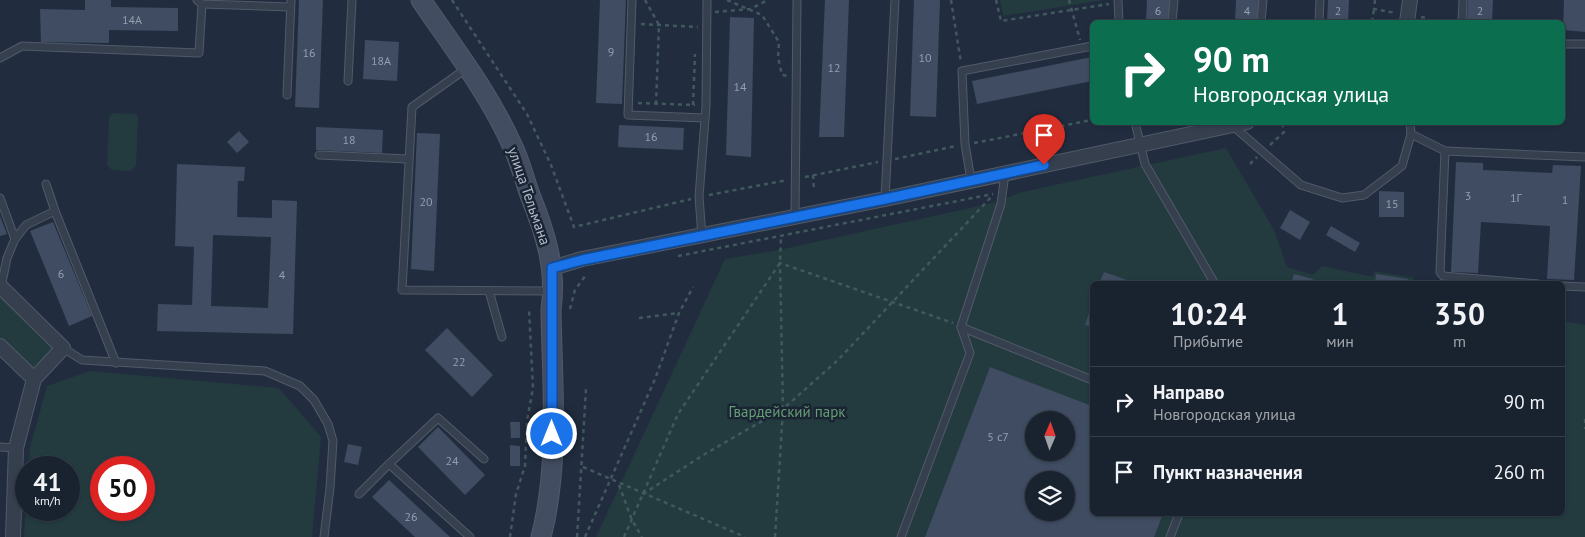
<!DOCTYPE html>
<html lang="ru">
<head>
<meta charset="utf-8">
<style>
	body { margin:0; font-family:"PT Sans",sans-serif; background:#222a37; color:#f1f3f6; height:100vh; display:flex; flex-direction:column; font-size:19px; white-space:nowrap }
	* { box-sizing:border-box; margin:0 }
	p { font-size:16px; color:#9fa4aa }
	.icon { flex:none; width:28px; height:28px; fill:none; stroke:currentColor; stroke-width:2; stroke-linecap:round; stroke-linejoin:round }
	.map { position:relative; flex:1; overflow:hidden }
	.side { position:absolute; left:1090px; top:281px; width:475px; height:235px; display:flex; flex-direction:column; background:#19222f; border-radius:8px; box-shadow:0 1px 4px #0004,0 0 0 1px #373f4b }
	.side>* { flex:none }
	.hud { position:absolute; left:1090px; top:20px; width:475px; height:105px; border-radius:8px; box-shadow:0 1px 4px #0004,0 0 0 1px #373f4b; background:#0b6e4f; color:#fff; overflow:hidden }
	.needle { width:32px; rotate:2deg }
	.controls { position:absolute; left:1025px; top:411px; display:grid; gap:10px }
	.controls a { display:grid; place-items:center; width:50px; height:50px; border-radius:50%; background:#19222f; box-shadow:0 1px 4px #0004,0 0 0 1px #373f4b; font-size:25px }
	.speed { position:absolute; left:15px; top:456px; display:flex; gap:10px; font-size:25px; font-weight:700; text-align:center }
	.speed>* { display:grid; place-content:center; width:65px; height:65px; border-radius:50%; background:#19222f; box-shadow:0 1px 4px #0004,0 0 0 1px #373f4b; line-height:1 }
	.speed small { font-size:12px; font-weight:400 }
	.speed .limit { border:8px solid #d22; background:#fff; color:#111 }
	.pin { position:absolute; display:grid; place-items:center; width:42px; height:42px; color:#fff; margin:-51px -21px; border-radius:50% 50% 50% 0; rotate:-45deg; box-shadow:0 0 5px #0007 }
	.pin .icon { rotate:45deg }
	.me { position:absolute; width:55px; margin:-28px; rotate:0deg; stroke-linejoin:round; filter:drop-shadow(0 0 4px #0008) }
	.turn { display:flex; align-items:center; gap:18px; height:105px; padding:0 20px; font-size:22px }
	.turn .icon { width:65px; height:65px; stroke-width:2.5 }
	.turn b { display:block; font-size:35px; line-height:42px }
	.eta { display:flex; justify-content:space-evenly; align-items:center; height:85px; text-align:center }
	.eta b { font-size:30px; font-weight:800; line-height:35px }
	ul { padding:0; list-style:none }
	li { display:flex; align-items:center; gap:15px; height:70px; padding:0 20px; border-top:1px solid #373f4b }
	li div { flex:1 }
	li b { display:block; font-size:19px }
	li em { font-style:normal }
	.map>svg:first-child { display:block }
	.green { fill:#233b3f; fill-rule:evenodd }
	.building { fill:#3f4c61; fill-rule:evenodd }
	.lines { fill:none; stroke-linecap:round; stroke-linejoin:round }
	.service-casing { stroke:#505a69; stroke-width:9 }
	.minor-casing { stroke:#505a69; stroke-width:16 }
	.secondary-casing { stroke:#505a69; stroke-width:21 }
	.path { stroke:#41585d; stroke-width:2.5; stroke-dasharray:4 4; stroke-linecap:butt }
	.service { stroke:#353f4e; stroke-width:7 }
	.minor { stroke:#353f4e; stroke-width:14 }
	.secondary { stroke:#434d62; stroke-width:19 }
	.route-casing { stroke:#114b97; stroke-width:12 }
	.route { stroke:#1a73e8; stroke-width:9 }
	.labels { text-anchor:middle; stroke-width:5; stroke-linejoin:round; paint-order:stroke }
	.number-label { font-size:12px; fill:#949eb0 }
	.street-label { font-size:15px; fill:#b1baca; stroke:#1a2433 }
	.park-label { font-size:15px; fill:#659d74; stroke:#1a2433 }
</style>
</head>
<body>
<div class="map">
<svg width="1585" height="537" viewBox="0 0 1585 537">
	<rect width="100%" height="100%" fill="#212d3f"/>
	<g class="green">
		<path d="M 1000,0 L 1103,0 L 1003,16 Z"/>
		<path d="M 113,113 L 136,114 L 138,117 L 136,166 L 130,171 L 112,170 L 107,165 L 109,117 Z"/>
		<path d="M 1226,148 L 1274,230 L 1287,267 L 1313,275 L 1322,266 L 1373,277 L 1374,271 L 1414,278 L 1413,284 L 1092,284 L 1092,514 L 1562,514 L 1563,321 L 1585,325 L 1585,537 L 596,537 L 725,259 L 779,250 L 993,203 L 1022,192 ZM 1034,420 L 1066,420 L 1066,452 L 1034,452 ZM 1034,480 L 1066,480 L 1066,512 L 1034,512 Z"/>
		<path d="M 0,286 L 63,348 L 34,379 L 0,346 Z"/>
		<path d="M 90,371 L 279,388 L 321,437 L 312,537 L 24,537 L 26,507 L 26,510 L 69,510 L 69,468 L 29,467 L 30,447 L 47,386 ZM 101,468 L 144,468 L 144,510 L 101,510 Z"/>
	</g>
	<g class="building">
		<path d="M 85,0 L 111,0 L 111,7 L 178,8 L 178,31 L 109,30 L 109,43 L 41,42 L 40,9 L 85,10 Z"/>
		<path d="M 299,0 L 323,0 L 319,108 L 295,107 Z"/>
		<path d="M 600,0 L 626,0 L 622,104 L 596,103 Z"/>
		<path d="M 825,0 L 849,0 L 844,137 L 819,137 Z"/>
		<path d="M 914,0 L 940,0 L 936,117 L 910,116 Z"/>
		<path d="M 1147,0 L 1170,0 L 1168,22 L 1146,22 Z"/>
		<path d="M 1236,0 L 1259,0 L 1257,22 L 1235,22 Z"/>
		<path d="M 1328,0 L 1349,0 L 1348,22 L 1327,22 Z"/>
		<path d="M 1468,0 L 1493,0 L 1492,22 L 1467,22 Z"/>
		<path d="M 1564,0 L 1585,0 L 1585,32 L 1563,30 Z"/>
		<path d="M 730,17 L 754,18 L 751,157 L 726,155 Z"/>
		<path d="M 365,40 L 399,42 L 397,81 L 363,79 Z"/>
		<path d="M 1092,57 L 1092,81 L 977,104 L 972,81 Z"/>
		<path d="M 619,125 L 684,128 L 683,150 L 618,147 Z"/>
		<path d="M 316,127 L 383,130 L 382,153 L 316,150 Z"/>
		<path d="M 239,131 L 249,142 L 237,153 L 227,142 Z"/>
		<path d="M 417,133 L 440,134 L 434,271 L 411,269 Z"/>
		<path d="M 1456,162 L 1483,163 L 1483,170 L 1552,173 L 1553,165 L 1581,166 L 1574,280 L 1547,279 L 1550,226 L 1481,222 L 1478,273 L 1451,272 Z"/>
		<path d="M 177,164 L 245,167 L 244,181 L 238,181 L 237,217 L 272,218 L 272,200 L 297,201 L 293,334 L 157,331 L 158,304 L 192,305 L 194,247 L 175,246 ZM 213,235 L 271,237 L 268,308 L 211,306 Z"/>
		<path d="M 1379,191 L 1404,192 L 1404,217 L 1379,217 Z"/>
		<path d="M 1290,210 L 1310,222 L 1300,240 L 1280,228 Z"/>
		<path d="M 0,216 L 7,234 L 0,236 Z"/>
		<path d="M 53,222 L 92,316 L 69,326 L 30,231 Z"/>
		<path d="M 1331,226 L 1360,243 L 1355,252 L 1326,235 Z"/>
		<path d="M 1104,272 L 1136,283 L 1136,284 L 1099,284 Z"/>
		<path d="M 1294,274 L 1313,279 L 1312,284 L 1291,284 Z"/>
		<path d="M 1376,274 L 1408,279 L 1407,284 L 1375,284 Z"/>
		<path d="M 1092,304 L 1092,327 L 1085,325 Z"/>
		<path d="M 447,328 L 493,375 L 472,397 L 425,350 Z"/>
		<path d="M 990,367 L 1092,406 L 1092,514 L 1163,514 L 1154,537 L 925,537 ZM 1034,420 L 1066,420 L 1066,452 L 1034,452 ZM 1034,480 L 1066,480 L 1066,512 L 1034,512 Z"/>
		<path d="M 510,422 L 520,422 L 520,438 L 511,438 Z"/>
		<path d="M 438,427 L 485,475 L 465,495 L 418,447 Z"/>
		<path d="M 348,444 L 362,447 L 358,465 L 344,462 Z"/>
		<path d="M 510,445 L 520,446 L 520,466 L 510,466 Z"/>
		<path d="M 389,480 L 450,537 L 415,537 L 372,497 Z"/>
	</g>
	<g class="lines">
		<g class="service-casing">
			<g id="service">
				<path d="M 197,0 L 202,4 L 290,7"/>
				<path d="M 632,0 L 628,115 L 705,118"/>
				<path d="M 1118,0 L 1119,22"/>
				<path d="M 1172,22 L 1174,0"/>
				<path d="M 1261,22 L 1263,0"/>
				<path d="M 1319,22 L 1320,0"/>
				<path d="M 1462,22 L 1463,0"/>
				<path d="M 1562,44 L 1585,44"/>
				<path d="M 0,58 L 22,46 L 199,53 L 202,4"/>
				<path d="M 467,68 L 412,107 L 402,290 L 551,291"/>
				<path d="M 348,81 L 352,0"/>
				<path d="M 287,95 L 291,0"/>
				<path d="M 1135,122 L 1145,164 L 1215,284"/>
				<path d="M 1233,126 L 1301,185 L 1342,198 L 1364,195 L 1402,166 L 1411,134 L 1410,122"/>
				<path d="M 1411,134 L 1445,151 L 1440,272 L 1443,276 L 1538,284"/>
				<path d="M 1445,151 L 1585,157"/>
				<path d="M 319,155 L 408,159"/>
				<path d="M 971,180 L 965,144 L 962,71 L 1092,46"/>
				<path d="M 46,184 L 55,211"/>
				<path d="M 0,198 L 15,239 L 7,258 L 1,287"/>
				<path d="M 885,199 L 895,0"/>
				<path d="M 795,217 L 797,0"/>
				<path d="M 702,236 L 699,197 L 706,106 L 707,0"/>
				<path d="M 15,239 L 26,225 L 55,211 L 116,363"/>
				<path d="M 1562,286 L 1585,287"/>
				<path d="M 489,291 L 502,337"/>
				<path d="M 961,327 L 1092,380"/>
				<path d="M 63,348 L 82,360 L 265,371 L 300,386 L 314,400 L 328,424 L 333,441 L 330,488 L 324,537"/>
				<path d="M 0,447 L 16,448"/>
				<path d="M 389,464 L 438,418 L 484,459"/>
				<path d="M 359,494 L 389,464 L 470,537"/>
				<path d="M 901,537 L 970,353 L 961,327 L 1001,204 L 1005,173"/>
				<path d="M 1170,537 L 1179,514"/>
			</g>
		</g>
		<g class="minor-casing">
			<g id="minor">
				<path d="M 1407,22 L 1410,0"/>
				<path d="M 552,268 L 582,259 L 885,199 L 1247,122"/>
				<path d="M 0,286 L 63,348 L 34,379 L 16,448 L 13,537"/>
				<path d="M 0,346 L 34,379"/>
			</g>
		</g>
		<g class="secondary-casing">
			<path id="secondary" d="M 421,0 C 453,47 489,93 512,145 C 520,161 524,178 530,195 C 545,232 557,269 551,309 C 552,384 560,464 541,537"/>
		</g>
		<g class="path">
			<path d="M 452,0 L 527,114 L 551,165 L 574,227 L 691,199"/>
			<path d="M 645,0 L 659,25 L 656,104"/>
			<path d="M 727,0 L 762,15 L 779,42 L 778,57 L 782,75 L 788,76"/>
			<path d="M 951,0 L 961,63"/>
			<path d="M 996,0 L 1001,21 L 1109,4"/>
			<path d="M 1069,0 L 1080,40"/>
			<path d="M 1375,0 L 1374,9 L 1396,13"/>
			<path d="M 715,12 L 750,9 L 768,0"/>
			<path d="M 1421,17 L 1427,18"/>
			<path d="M 1372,22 L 1374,9"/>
			<path d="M 641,24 L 698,27"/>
			<path d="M 638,103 L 695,105"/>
			<path d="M 693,105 L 695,54"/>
			<path d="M 974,143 L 1092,120"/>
			<path d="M 1270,145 L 1284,132 L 1282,122"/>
			<path d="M 895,159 L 956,146"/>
			<path d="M 1250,164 L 1257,157"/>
			<path d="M 813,175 L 814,191"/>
			<path d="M 805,177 L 878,162"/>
			<path d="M 709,195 L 787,180"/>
			<path d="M 678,256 L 993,194"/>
			<path d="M 570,309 L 575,290 L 586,275"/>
			<path d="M 639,318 L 679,313"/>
			<path d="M 1585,419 L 1585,429"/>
			<path d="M 583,467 L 745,537"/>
			<path d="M 619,485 L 632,520 L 642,537"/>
			<path d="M 643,494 L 705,454 L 783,409 L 838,360 L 993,195"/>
			<path d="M 510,537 L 516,494 L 525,466 L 527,421 L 533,388 L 529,309"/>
			<path d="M 577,537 L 586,389"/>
			<path d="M 585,537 L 655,379 L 679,313 L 693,287"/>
			<path d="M 624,537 L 678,414 L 780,263 L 781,237"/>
			<path d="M 775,537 L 783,409 L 780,263 L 953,323"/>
		</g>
		<use href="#service" class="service"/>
		<use href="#minor" class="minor"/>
		<use href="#secondary" class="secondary"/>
	</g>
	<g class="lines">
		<g class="route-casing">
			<path id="route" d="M 552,434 L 552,268 L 582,260 L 885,199 L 1044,165"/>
		</g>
		<use href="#route" class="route"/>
	</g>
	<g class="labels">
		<g class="number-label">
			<text x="1158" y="15">6</text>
			<text x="1247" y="15">4</text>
			<text x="1338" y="15">2</text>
			<text x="1480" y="15">2</text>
			<text x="132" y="24">14А</text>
			<text x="611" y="56">9</text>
			<text x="309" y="57">16</text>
			<text x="925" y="62">10</text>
			<text x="381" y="65">18А</text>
			<text x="834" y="72">12</text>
			<text x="740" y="91">14</text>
			<text x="651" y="141">16</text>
			<text x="349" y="144">18</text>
			<text x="1468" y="200">3</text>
			<text x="1516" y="202">1Г</text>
			<text x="1565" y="204">1</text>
			<text x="426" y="206">20</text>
			<text x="1392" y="208">15</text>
			<text x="61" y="278">6</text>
			<text x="282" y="279">4</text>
			<text x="459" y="366">22</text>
			<text x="998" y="441">5 с7</text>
			<text x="452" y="465">24</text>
			<text x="411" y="521">26</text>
		</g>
		<g class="street-label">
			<text transform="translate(529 196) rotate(71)" y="5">улица Тельмана</text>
		</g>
		<g class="park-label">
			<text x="787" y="417">Гвардейский парк</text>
		</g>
	</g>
</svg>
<div class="controls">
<a><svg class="needle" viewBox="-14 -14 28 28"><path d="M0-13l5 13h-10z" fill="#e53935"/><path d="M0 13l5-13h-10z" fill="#9fa4aa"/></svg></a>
<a><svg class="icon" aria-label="layers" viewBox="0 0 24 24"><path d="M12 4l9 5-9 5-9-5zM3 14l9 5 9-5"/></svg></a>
</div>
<div class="speed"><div>41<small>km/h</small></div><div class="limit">50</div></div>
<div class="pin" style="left:1044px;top:165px;background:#d93025"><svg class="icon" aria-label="arrive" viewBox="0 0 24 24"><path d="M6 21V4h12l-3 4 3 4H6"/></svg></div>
<svg class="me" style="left:552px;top:434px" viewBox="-20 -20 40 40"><circle r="17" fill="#1a73e8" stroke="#fff" stroke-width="3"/><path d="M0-11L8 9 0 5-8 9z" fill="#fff"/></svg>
<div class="hud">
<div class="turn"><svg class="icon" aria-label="right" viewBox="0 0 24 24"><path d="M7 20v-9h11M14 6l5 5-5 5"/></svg><div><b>90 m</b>Новгородская улица</div></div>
</div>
<section class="side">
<div class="eta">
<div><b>10:24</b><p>Прибытие</p></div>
<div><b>1</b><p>мин</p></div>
<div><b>350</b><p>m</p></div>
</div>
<ul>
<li><svg class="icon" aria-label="right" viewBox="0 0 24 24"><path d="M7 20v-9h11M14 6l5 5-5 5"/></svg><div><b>Направо</b><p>Новгородская улица</p></div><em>90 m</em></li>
<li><svg class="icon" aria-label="arrive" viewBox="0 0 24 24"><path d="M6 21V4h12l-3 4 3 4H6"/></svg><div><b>Пункт назначения</b></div><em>260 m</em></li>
</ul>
</section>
</div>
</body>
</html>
